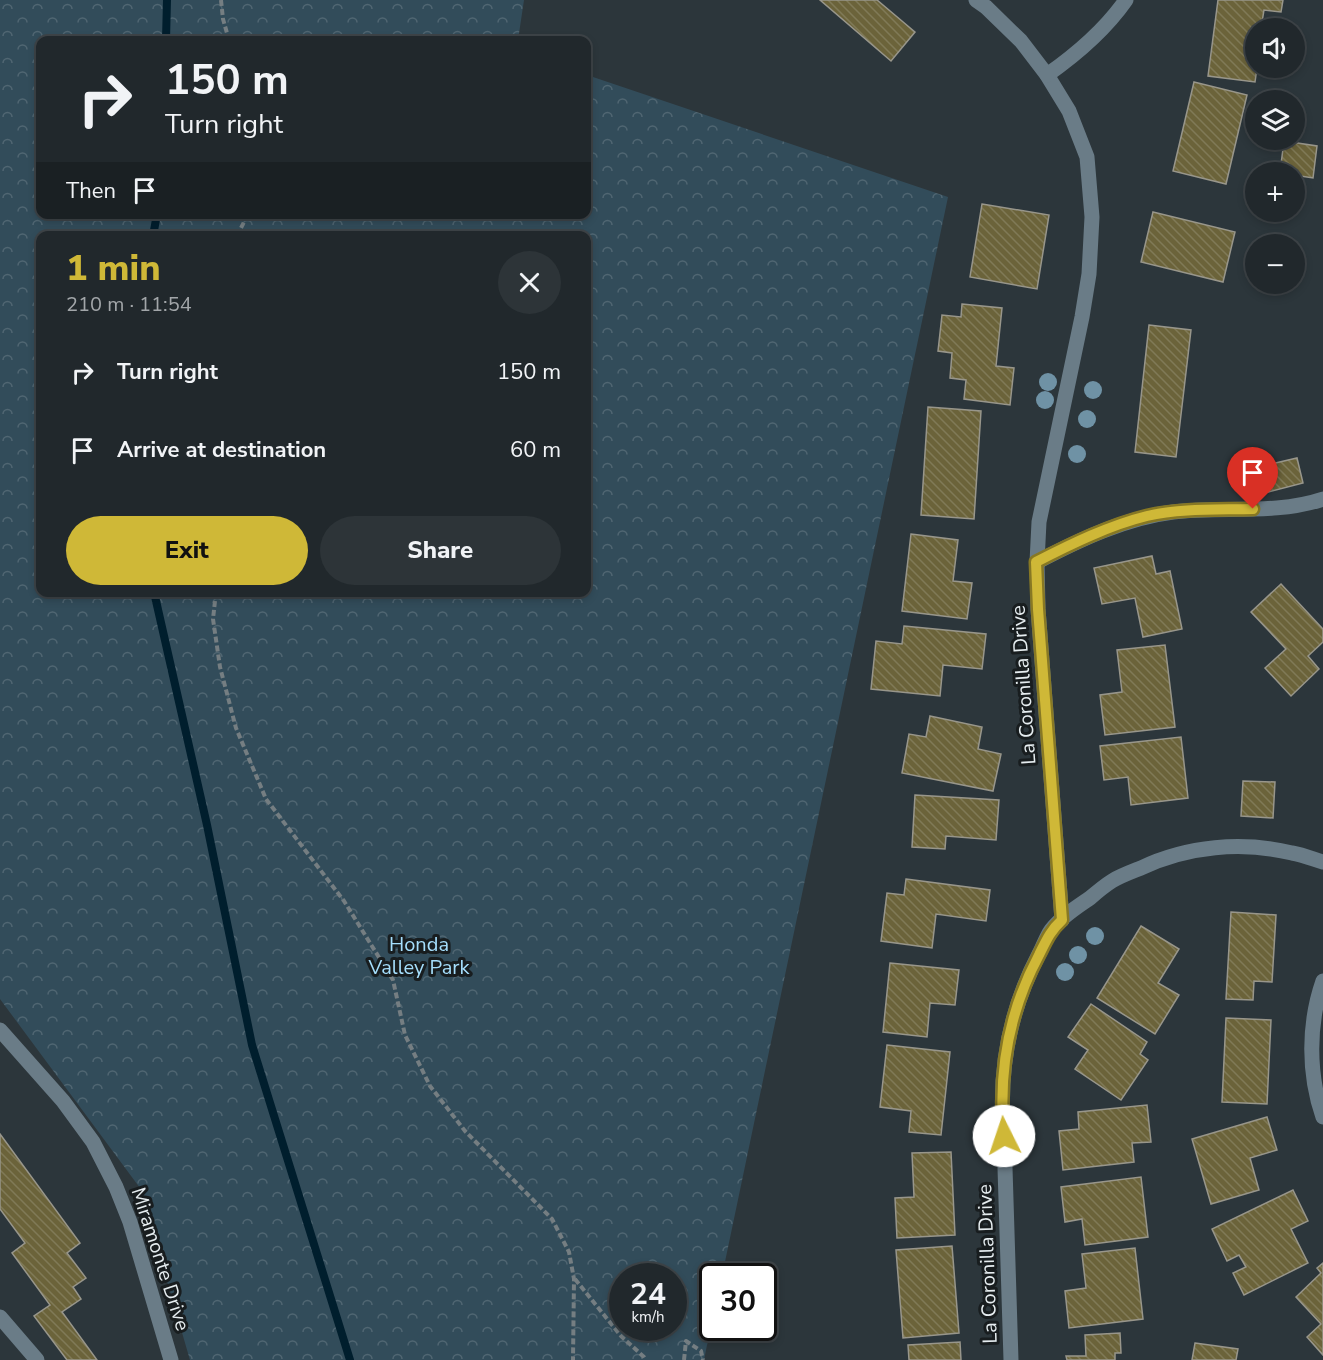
<!DOCTYPE html>
<html lang="en">
<head>
<meta charset="utf-8">
<style>
	body { margin:0; font-family:"Nunito Sans",sans-serif; background:#2d3438; color:#f1f3f6; height:100vh; display:flex; flex-direction:column; font-size:22px; white-space:nowrap }
	* { box-sizing:border-box; margin:0 }
	p { font-size:20px; color:#a2a6a9 }
	.icon { flex:none; width:33px; height:33px; fill:none; stroke:currentColor; stroke-width:2; stroke-linecap:round; stroke-linejoin:round }
	.map { position:relative; flex:1; overflow:hidden }
	.sheet { position:absolute; left:36px; top:231px; width:555px; height:366px; display:flex; flex-direction:column; background:#21282c; border-radius:12px; box-shadow:0 3px 9px #0003,0 0 0 2px #3e4448 }
	.sheet>* { flex:none }
	.guide { position:absolute; left:36px; top:36px; width:555px; height:183px; border-radius:12px; box-shadow:0 3px 9px #0003,0 0 0 2px #3e4448; background:#21282c; color:#f1f3f6; overflow:hidden }
	.fabs { position:absolute; left:1245px; top:18px; display:grid; gap:12px }
	.fabs a { display:grid; place-items:center; width:60px; height:60px; border-radius:50%; background:#21282c; box-shadow:0 3px 9px #0003,0 0 0 2px #3e4448; font-size:30px }
	.speed { position:absolute; left:609px; top:1263px; display:flex; gap:12px; font-size:30px; font-weight:700; text-align:center }
	.speed>* { display:grid; place-content:center; width:78px; height:78px; border-radius:50%; background:#21282c; box-shadow:0 3px 9px #0003,0 0 0 2px #3e4448; line-height:1 }
	.speed small { font-size:15px; font-weight:400 }
	.speed .limit { border:3px solid #111; border-radius:9px; background:#fff; color:#111 }
	.pin { position:absolute; display:grid; place-items:center; width:51px; height:51px; color:#fff; margin:-62px -26px; border-radius:50% 50% 50% 0; rotate:-45deg; box-shadow:0 0 6px #0007 }
	.pin .icon { rotate:45deg }
	.me { position:absolute; width:66px; margin:-33px; rotate:356deg; stroke-linejoin:round; filter:drop-shadow(0 0 4px #0008) }
	.turn { display:flex; align-items:center; gap:21px; height:126px; padding:0 30px; font-size:27px }
	.turn .icon { width:78px; height:78px; stroke-width:2.5 }
	.turn b { display:block; font-size:42px; line-height:51px }
	.then { display:flex; align-items:center; height:57px; padding:0 30px; background:#0003; gap:12px; font-size:22px }
	.round { display:grid; place-items:center; flex:none; width:63px; height:63px; border-radius:32px; background:#2d3438 }
	.headline { display:flex; align-items:center; justify-content:space-between; height:102px; padding:0 30px }
	h1 { font-size:36px; font-weight:800; line-height:45px; color:#cfb837 }
	.primary-button { display:flex; gap:12px; margin-top:auto; padding:12px 30px }
	.primary-button a { flex:1; height:69px; border-radius:36px; background:#cfb837; color:#111; font-size:24px; font-weight:800; line-height:69px; text-align:center }
	.primary-button a+a { background:#2d3438; color:#f1f3f6 }
	ul { padding:0; list-style:none }
	li { display:flex; align-items:center; gap:18px; height:78px; padding:0 30px }
	li div { flex:1 }
	li b { display:block; font-size:22px }
	li em { font-style:normal }
	.map>svg:first-child { display:block }
	.park { fill:url(#park-crowns); fill-rule:evenodd }
	.lines { fill:none; stroke-linecap:round; stroke-linejoin:round }
	.stream { stroke:#001e2d; stroke-width:8 }
	.building { fill:url(#building-back-hatch); stroke:#98968b; stroke-width:1.5 }
	.path { stroke:#757e82; stroke-width:4; stroke-dasharray:6 3; stroke-linecap:butt }
	.minor { stroke:#6a7c87; stroke-width:15 }
	.tree { fill:#6f92a5 }
	.route-casing { stroke:#877824; stroke-width:15 }
	.route { stroke:#cfb837; stroke-width:10 }
	.labels { text-anchor:middle; stroke-width:6; stroke-linejoin:round; paint-order:stroke }
	.street-label { font-size:20px; fill:#e6edf0; stroke:#181d1f }
	.park-label { font-size:20px; fill:#a5defc; stroke:#181d1f }
</style>
</head>
<body>
<div class="map">
<svg width="1323" height="1360" viewBox="0 0 1323 1360">
	<defs>
		<pattern id="park-crowns" width="20" height="18" patternUnits="userSpaceOnUse" patternTransform="scale(1.5)"><rect width="20" height="18" fill="#324c5a"/><path d="M2 6a3 3 0 1 1 6 0M12 15a3 3 0 1 1 6 0" fill="none" stroke="#506672"/></pattern>
		<pattern id="building-back-hatch" width="6" height="6" patternUnits="userSpaceOnUse" patternTransform="scale(1.5)"><rect width="6" height="6" fill="#6b633a"/><path d="M-1 5l2 2M0 0l6 6M5-1l2 2" fill="none" stroke="#807a57"/></pattern>
	</defs>
	<rect width="100%" height="100%" fill="#2c363b"/>
	<path class="park" d="M 0,0 L 524,0 L 518,40 L 40,40 L 40,214 L 586,214 L 587,75 L 948,197 L 722,1276 L 712,1276 L 712,1320 L 704,1360 L 190,1360 L 140,1188 L 0,999 ZM 40,236 L 586,236 L 586,592 L 40,592 ZM 674,1276 L 674,1328 L 622,1328 L 622,1276 Z"/>
	<g class="lines">
		<g class="stream">
			<path d="M 166,40 L 167,0"/>
			<path d="M 153,236 L 157,214"/>
			<path d="M 154,592 L 207,825 L 252,1045 L 350,1360"/>
		</g>
	</g>
	<g class="building">
		<path d="M 820,0 L 877,0 L 915,32 L 891,61 Z"/>
		<path d="M 1218,0 L 1283,0 L 1281,12 L 1264,10 L 1261,28 L 1256,28 L 1256,68 L 1257,68 L 1255,82 L 1208,76 Z"/>
		<path d="M 1194,82 L 1247,95 L 1226,184 L 1173,171 Z"/>
		<path d="M 1284,141 L 1317,146 L 1313,178 L 1294,175 L 1294,172 L 1280,172 Z"/>
		<path d="M 982,204 L 1049,215 L 1037,289 L 970,277 Z"/>
		<path d="M 1153,212 L 1235,232 L 1223,282 L 1141,262 Z"/>
		<path d="M 962,304 L 1002,308 L 996,366 L 1014,368 L 1010,405 L 964,399 L 966,380 L 950,378 L 952,353 L 938,351 L 942,315 L 961,317 Z"/>
		<path d="M 1149,325 L 1191,330 L 1176,457 L 1135,452 Z"/>
		<path d="M 928,407 L 981,411 L 974,519 L 921,515 Z"/>
		<path d="M 1297,458 L 1303,483 L 1268,492 L 1262,466 Z"/>
		<path d="M 911,534 L 958,540 L 953,581 L 972,583 L 967,619 L 902,611 Z"/>
		<path d="M 1152,556 L 1156,574 L 1170,571 L 1182,629 L 1143,637 L 1135,598 L 1102,604 L 1094,568 Z"/>
		<path d="M 1281,584 L 1323,629 L 1323,642 L 1308,656 L 1319,669 L 1291,696 L 1265,668 L 1286,649 L 1251,612 Z"/>
		<path d="M 904,626 L 986,634 L 982,669 L 943,665 L 940,696 L 871,689 L 876,641 L 902,644 Z"/>
		<path d="M 1165,645 L 1175,727 L 1105,735 L 1100,695 L 1122,692 L 1117,650 Z"/>
		<path d="M 930,716 L 982,727 L 978,749 L 1001,754 L 993,791 L 902,773 L 909,734 L 926,737 Z"/>
		<path d="M 1181,737 L 1188,798 L 1131,805 L 1128,777 L 1104,780 L 1100,746 Z"/>
		<path d="M 1243,781 L 1275,782 L 1273,818 L 1241,816 Z"/>
		<path d="M 915,795 L 999,800 L 996,840 L 946,836 L 945,849 L 912,847 Z"/>
		<path d="M 906,879 L 990,890 L 986,921 L 936,914 L 932,948 L 881,941 L 887,893 L 904,895 Z"/>
		<path d="M 1231,912 L 1276,915 L 1272,982 L 1254,981 L 1253,1000 L 1226,999 Z"/>
		<path d="M 1141,926 L 1179,949 L 1158,983 L 1179,995 L 1155,1034 L 1097,998 Z"/>
		<path d="M 890,963 L 959,970 L 955,1005 L 930,1003 L 927,1037 L 883,1032 Z"/>
		<path d="M 1091,1004 L 1147,1042 L 1140,1054 L 1148,1060 L 1121,1100 L 1075,1069 L 1088,1050 L 1068,1037 Z"/>
		<path d="M 1226,1018 L 1271,1020 L 1267,1104 L 1222,1102 Z"/>
		<path d="M 887,1045 L 950,1052 L 941,1135 L 909,1132 L 911,1111 L 880,1107 Z"/>
		<path d="M 1147,1105 L 1151,1142 L 1132,1143 L 1134,1162 L 1063,1170 L 1059,1131 L 1079,1129 L 1078,1112 Z"/>
		<path d="M 1267,1117 L 1277,1150 L 1250,1158 L 1259,1190 L 1211,1204 L 1192,1139 Z"/>
		<path d="M 0,1134 L 80,1243 L 67,1253 L 86,1278 L 73,1287 L 81,1299 L 62,1312 L 97,1360 L 67,1360 L 34,1316 L 50,1305 L 12,1253 L 25,1243 L 0,1209 Z"/>
		<path d="M 951,1152 L 955,1235 L 897,1238 L 895,1198 L 914,1197 L 912,1153 Z"/>
		<path d="M 1141,1177 L 1148,1237 L 1085,1245 L 1082,1219 L 1065,1222 L 1061,1187 Z"/>
		<path d="M 1293,1190 L 1308,1221 L 1291,1229 L 1308,1263 L 1244,1295 L 1233,1273 L 1246,1267 L 1239,1255 L 1227,1261 L 1212,1229 Z"/>
		<path d="M 952,1246 L 959,1333 L 903,1338 L 896,1250 Z"/>
		<path d="M 1135,1248 L 1143,1319 L 1069,1328 L 1065,1291 L 1086,1288 L 1082,1254 Z"/>
		<path d="M 1323,1263 L 1323,1355 L 1307,1337 L 1321,1324 L 1296,1297 L 1321,1273 L 1317,1268 Z"/>
		<path d="M 1120,1333 L 1121,1353 L 1115,1353 L 1115,1360 L 1067,1360 L 1066,1356 L 1086,1356 L 1085,1335 Z"/>
		<path d="M 960,1342 L 961,1360 L 909,1360 L 908,1345 Z"/>
		<path d="M 1195,1343 L 1238,1349 L 1236,1360 L 1192,1360 Z"/>
	</g>
	<g class="lines">
		<g class="path">
			<path d="M 221,0 L 223,19 L 229,40"/>
			<path d="M 237,236 L 248,214"/>
			<path d="M 216,592 L 213,619 L 220,667 L 236,728 L 266,799 L 344,901 L 393,980 L 405,1035 L 430,1086 L 465,1131 L 552,1219 L 569,1252 L 574,1279 L 573,1360"/>
			<path d="M 575,1279 L 621,1336 L 644,1357 L 646,1360"/>
			<path d="M 684,1360 L 686,1341 L 701,1351 L 703,1360"/>
		</g>
		<g class="minor">
			<path d="M 976,0 L 986,7 L 1021,41 L 1047,75 L 1069,111 L 1087,157 L 1092,217 L 1089,274 L 1082,317 L 1039,522 L 1037,562 L 1038,609 L 1062,920"/>
			<path d="M 1047,75 C 1077,54 1105,30 1126,0"/>
			<path d="M 1037,562 C 1079,540 1125,518 1173,512 C 1223,506 1275,515 1323,499"/>
			<path d="M 1323,981 C 1308,1024 1308,1074 1323,1117"/>
			<path d="M 0,1030 L 63,1101 L 93,1142 L 116,1187 L 130,1222 L 171,1360"/>
			<path d="M 0,1317 L 37,1360"/>
			<path d="M 1011,1360 L 1004,1136 C 998,1073 1009,1011 1039,954 C 1043,947 1046,937 1051,930 C 1061,917 1077,907 1090,898 C 1097,892 1104,886 1112,881 C 1120,876 1131,872 1141,868 C 1187,846 1242,841 1292,853 C 1303,855 1313,859 1323,862"/>
		</g>
	</g>
	<g class="tree">
		<circle cx="1048" cy="382" r="9"/>
		<circle cx="1093" cy="390" r="9"/>
		<circle cx="1045" cy="400" r="9"/>
		<circle cx="1087" cy="419" r="9"/>
		<circle cx="1077" cy="454" r="9"/>
		<circle cx="1095" cy="936" r="9"/>
		<circle cx="1078" cy="955" r="9"/>
		<circle cx="1065" cy="972" r="9"/>
	</g>
	<g class="lines">
		<g class="route-casing">
			<path id="route" d="M 1004,1136 C 998,1073 1009,1011 1039,955 C 1046,941 1050,931 1062,920 L 1038,609 L 1036,562 C 1071,544 1110,525 1147,516 C 1181,508 1218,510 1253,509"/>
		</g>
		<use href="#route" class="route"/>
	</g>
	<g class="labels">
		<g class="street-label">
			<text transform="translate(1023 685) rotate(-94)" y="7">La Coronilla Drive</text>
			<text transform="translate(161 1259) rotate(72)" y="7">Miramonte Drive</text>
			<text transform="translate(987 1264) rotate(-92)" y="7">La Coronilla Drive</text>
		</g>
		<g class="park-label">
			<text x="419" y="951">Honda<tspan x="419" dy="23">Valley Park</tspan></text>
		</g>
	</g>
</svg>
<div class="fabs">
<a><svg class="icon" aria-label="sound" viewBox="0 0 24 24"><path d="M4 9h4l5-4v14l-5-4H4zM17 9q2 3 0 6"/></svg></a>
<a><svg class="icon" aria-label="layers" viewBox="0 0 24 24"><path d="M12 4l9 5-9 5-9-5zM3 14l9 5 9-5"/></svg></a>
<a>+</a>
<a>−</a>
</div>
<div class="speed"><div>24<small>km/h</small></div><div class="limit">30</div></div>
<div class="pin" style="left:1253px;top:509px;background:#d93025"><svg class="icon" aria-label="arrive" viewBox="0 0 24 24"><path d="M6 21V4h12l-3 4 3 4H6"/></svg></div>
<svg class="me" style="left:1004px;top:1136px" viewBox="-20 -20 40 40"><circle r="19" fill="#fff"/><path d="M0-13L10 11 0 6-10 11z" fill="#cfb837"/></svg>
<div class="guide">
<div class="turn"><svg class="icon" aria-label="right" viewBox="0 0 24 24"><path d="M7 20v-9h11M14 6l5 5-5 5"/></svg><div><b>150 m</b>Turn right</div></div>
<div class="then">Then<svg class="icon" aria-label="arrive" viewBox="0 0 24 24"><path d="M6 21V4h12l-3 4 3 4H6"/></svg></div>
</div>
<section class="sheet">
<div class="headline"><div><h1>1 min</h1><p>210 m · 11:54</p></div><a class="round"><svg class="icon" aria-label="close" viewBox="0 0 24 24"><path d="M6 6l12 12M18 6L6 18"/></svg></a></div>
<ul>
<li><svg class="icon" aria-label="right" viewBox="0 0 24 24"><path d="M7 20v-9h11M14 6l5 5-5 5"/></svg><div><b>Turn right</b></div><em>150 m</em></li>
<li><svg class="icon" aria-label="arrive" viewBox="0 0 24 24"><path d="M6 21V4h12l-3 4 3 4H6"/></svg><div><b>Arrive at destination</b></div><em>60 m</em></li>
</ul>
<div class="primary-button"><a>Exit</a><a>Share</a></div>
</section>
</div>
</body>
</html>
